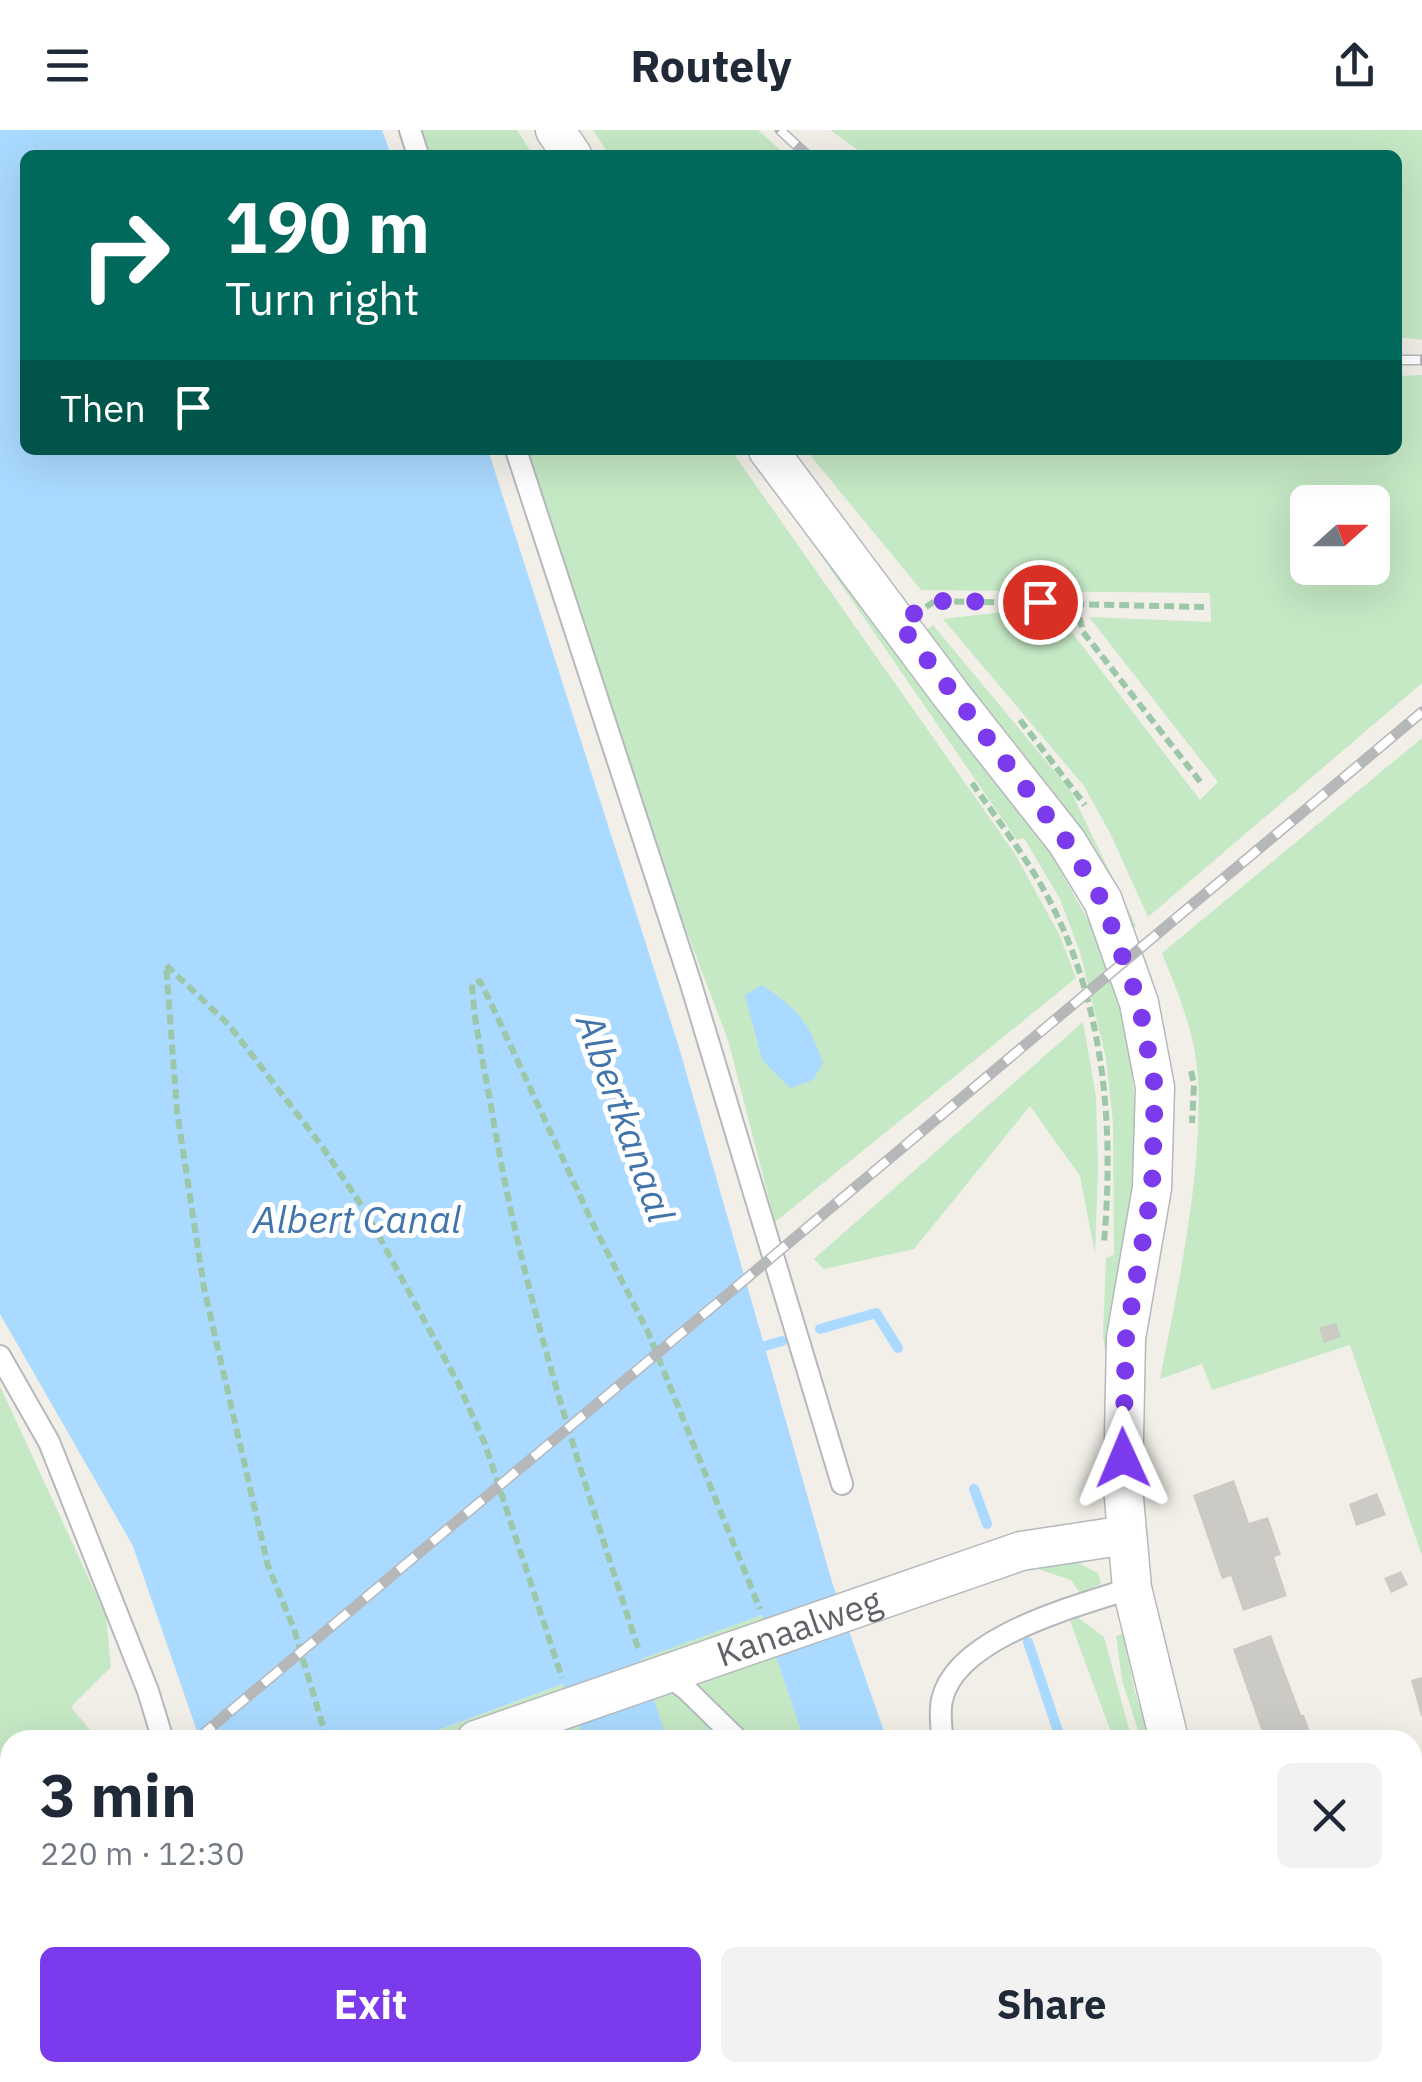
<!DOCTYPE html>
<html lang="en">
<head>
<meta charset="utf-8">
<style>
	body { margin:0; font-family:"IBM Plex Sans",sans-serif; background:#f2f2f3; color:#1f2937; height:100vh; display:flex; flex-direction:column; font-size:38px; white-space:nowrap }
	* { box-sizing:border-box; margin:0 }
	p { font-size:32px; color:#747a83 }
	.icon { flex:none; width:55px; height:55px; fill:none; stroke:currentColor; stroke-width:2; stroke-linecap:round; stroke-linejoin:round }
	.map { position:relative; flex:1; overflow:hidden }
	.drawer { position:absolute; left:0px; top:1600px; width:1422px; height:352px; display:flex; flex-direction:column; background:#fff; border-radius:30px 30px 0 0; box-shadow:0 10px 40px #0002 }
	.drawer>* { flex:none }
	.top-card { position:absolute; left:20px; top:20px; width:1382px; height:305px; border-radius:15px; box-shadow:0 10px 40px #0002; background:#00695c; color:#fff; overflow:hidden }
	.needle { width:65px; rotate:69deg }
	.fabs { position:absolute; left:1290px; top:355px; display:grid; gap:20px }
	.fabs a { display:grid; place-items:center; width:100px; height:100px; border-radius:15px; background:#fff; box-shadow:0 10px 40px #0002; font-size:50px }
	.pin { position:absolute; display:grid; place-items:center; width:85px; height:85px; color:#fff; margin:-42px; border:5px solid #fff; border-radius:50%; box-shadow:0 2px 10px #0007 }
	.me { position:absolute; width:110px; margin:-55px; rotate:359deg; stroke-linejoin:round; filter:drop-shadow(0 0 8px #0008) }
	.turn { display:flex; align-items:center; gap:35px; height:210px; padding:0 40px; font-size:45px }
	.turn .icon { width:130px; height:130px; stroke-width:2.5 }
	.turn b { display:block; font-size:70px; line-height:85px }
	.then { display:flex; align-items:center; height:95px; padding:0 40px; background:#0003; gap:20px; font-size:38px }
	.round { display:grid; place-items:center; flex:none; width:105px; height:105px; border-radius:15px; background:#f2f2f3 }
	.headline { display:flex; align-items:center; justify-content:space-between; height:170px; padding:0 40px }
	h1 { font-size:60px; font-weight:700; line-height:75px }
	.primary-button { display:flex; gap:20px; margin-top:auto; padding:20px 40px }
	.primary-button a { flex:1; height:115px; border-radius:15px; background:#7c3aed; color:#fff; font-size:40px; font-weight:700; line-height:115px; text-align:center }
	.primary-button a+a { background:#f2f2f3; color:#1f2937 }
	header { display:flex; justify-content:space-between; align-items:center; height:130px; padding:0 40px; background:#fff; font-size:45px; font-weight:700 }
	.map>svg:first-child { display:block }
	.green { fill:#c5e8c5; fill-rule:evenodd }
	.water { fill:#aadaff }
	.lines { fill:none; stroke-linecap:round; stroke-linejoin:round }
	.stream { stroke:#aadaff; stroke-width:10 }
	.building { fill:#cccac5 }
	.service-casing { stroke:#b5b8bc; stroke-width:24 }
	.minor-casing { stroke:#b5b8bc; stroke-width:41 }
	.path { stroke:#9cc7a9; stroke-width:6; stroke-dasharray:10 5; stroke-linecap:butt }
	.service { stroke:#fff; stroke-width:20 }
	.minor { stroke:#fff; stroke-width:38 }
	.rail-casing { stroke:#b6b7b8; stroke-width:11 }
	.rail { stroke:#fff; stroke-width:8; stroke-dasharray:22; stroke-linecap:butt }
	.route { stroke:#7c3aed; stroke-width:18; stroke-dasharray:0 32.4 }
	.labels { text-anchor:middle; stroke-width:10; stroke-linejoin:round; paint-order:stroke }
	.street-label { font-size:35px; fill:#5f6368; stroke:#fff }
	.water-label { font-size:38px; font-style:italic; fill:#4174aa; stroke:#fff }
</style>
</head>
<body>
<header><svg class="icon" aria-label="menu" viewBox="0 0 24 24"><path d="M4 6h16M4 12h16M4 18h16"/></svg>Routely<svg class="icon" aria-label="share" viewBox="0 0 24 24"><path d="M12 15V3M7 8l5-5 5 5M5 13v7h14v-7"/></svg></header>
<div class="map">
<svg width="1422" height="1952" viewBox="0 0 1422 1952">
	<rect width="100%" height="100%" fill="#f1efe8"/>
	<g class="green">
		<path d="M 422,0 L 517,0 L 533,25 L 430,25 Z"/>
		<path d="M 593,0 L 758,0 L 786,25 L 609,25 Z"/>
		<path d="M 830,0 L 1422,0 L 1422,210 L 1398,207 L 1398,25 L 865,25 Z"/>
		<path d="M 1422,245 L 1422,553 L 1148,787 L 1111,705 L 1084,656 L 943,489 L 1021,480 L 1058,484 L 1200,670 L 1218,652 L 1089,487 L 1211,492 L 1210,463 L 921,460 L 806,320 L 1398,320 L 1398,246 ZM 1308,372 L 1372,372 L 1372,438 L 1308,438 Z"/>
		<path d="M 525,320 L 731,320 L 1015,724 L 1059,804 L 1076,848 L 775,1092 L 728,910 L 661,734 Z"/>
		<path d="M 800,395 L 1040,704 L 1102,815 L 1122,873 L 1130,913 L 1138,1024 L 1108,1242 L 1103,1206 L 1106,1128 L 1114,1125 L 1113,993 L 1106,928 L 1080,822 L 1060,769 L 1024,708 L 1017,710 Z"/>
		<path d="M 933,495 L 1070,660 L 1136,796 L 1130,801 L 924,502 Z"/>
		<path d="M 1422,608 L 1422,1426 L 1350,1215 L 1212,1260 L 1202,1234 L 1160,1249 C 1178,1157 1203,1042 1198,949 C 1196,905 1178,863 1162,823 Z"/>
		<path d="M 1083,892 L 1096,966 L 1098,1036 L 1095,1124 L 1080,1046 L 1030,976 L 914,1119 L 824,1139 L 814,1129 Z"/>
		<path d="M 0,1256 L 106,1486 L 111,1537 L 71,1577 L 98,1610 L 10,1610 L 10,1735 L 0,1744 Z"/>
		<path d="M 1070,1429 L 1098,1443 L 1101,1454 L 1080,1463 L 1071,1450 L 1032,1437 Z"/>
		<path d="M 762,1485 L 804,1610 L 667,1610 L 641,1529 Z"/>
		<path d="M 1077,1487 L 1104,1507 L 1132,1610 L 1114,1610 L 1070,1491 Z"/>
		<path d="M 1124,1503 L 1134,1559 L 1150,1610 L 1141,1610 L 1122,1550 L 1116,1506 Z"/>
		<path d="M 564,1554 L 585,1610 L 411,1610 Z"/>
		<path d="M 10,1791 L 10,1827 L 0,1836 L 7,1857 L 10,1856 L 10,1942 L 47,1943 L 50,1952 L 0,1952 L 0,1799 Z"/>
		<path d="M 699,1942 L 702,1952 L 439,1952 L 436,1943 Z"/>
		<path d="M 107,1943 L 229,1943 L 236,1952 L 110,1952 Z"/>
		<path d="M 782,1943 L 920,1943 L 924,1952 L 785,1952 Z"/>
	</g>
	<g class="water">
		<path d="M 0,0 L 382,0 L 391,25 L 25,25 L 25,320 L 488,320 L 678,914 L 832,1452 L 887,1610 L 804,1610 L 762,1485 L 641,1529 L 667,1610 L 585,1610 L 563,1554 L 411,1610 L 200,1610 L 133,1416 L 0,1184 Z"/>
		<path d="M 762,855 C 799,880 808,891 823,933 L 813,950 L 790,958 L 762,930 L 745,865 Z"/>
		<path d="M 316,1943 L 436,1943 L 439,1952 L 319,1952 Z"/>
		<path d="M 699,1943 L 782,1943 L 785,1952 L 702,1952 Z"/>
		<path d="M 920,1943 L 1001,1943 L 1005,1952 L 924,1952 Z"/>
	</g>
	<g class="lines">
		<g class="stream">
			<path d="M 820,1199 L 876,1183 L 898,1218"/>
			<path d="M 765,1216 L 782,1211"/>
			<path d="M 974,1359 L 987,1394"/>
			<path d="M 1028,1512 L 1061,1610"/>
			<path d="M 1175,1942 L 1179,1952"/>
		</g>
	</g>
	<g class="building">
		<path d="M 1336,1193 L 1341,1207 L 1324,1213 L 1319,1198 Z"/>
		<path d="M 1234,1350 L 1249,1393 L 1268,1387 L 1281,1425 L 1274,1427 L 1287,1466 L 1243,1481 L 1231,1446 L 1222,1449 L 1193,1365 Z"/>
		<path d="M 1377,1363 L 1386,1385 L 1356,1396 L 1349,1374 Z"/>
		<path d="M 1401,1441 L 1408,1455 L 1391,1463 L 1384,1448 Z"/>
		<path d="M 1271,1505 L 1301,1585 L 1304,1585 L 1312,1608 L 1273,1610 L 1270,1600 L 1262,1602 L 1233,1519 Z"/>
		<path d="M 1422,1547 L 1422,1586 L 1421,1586 L 1411,1550 Z"/>
	</g>
	<g class="lines">
		<g class="service-casing">
			<g id="service">
				<path d="M 410,0 L 418,25"/>
				<path d="M 516,320 L 690,851 L 842,1354"/>
				<path d="M 0,1226 L 49,1312 L 148,1561 L 163,1610"/>
				<path d="M 665,1544 L 686,1559 L 738,1610"/>
				<path d="M 942,1610 C 942,1598 939,1582 942,1570 C 956,1506 1078,1476 1132,1458"/>
				<path d="M 243,1942 L 246,1952"/>
				<path d="M 620,1942 L 623,1952"/>
				<path d="M 852,1942 L 855,1952"/>
				<path d="M 1054,1942 L 1057,1952"/>
			</g>
		</g>
		<g class="minor-casing">
			<g id="minor">
				<path d="M 555,0 L 572,25"/>
				<path d="M 768,320 L 952,566 L 1067,712 L 1103,771 L 1139,873 L 1155,957 L 1152,1058 L 1126,1208 L 1123,1357 L 1132,1458 L 1169,1610"/>
				<path id="s1" d="M 476,1610 L 1021,1421 L 1127,1405"/>
				<path d="M 77,1942 L 80,1952"/>
				<path d="M 1284,1942 L 1287,1952"/>
			</g>
		</g>
		<g class="path">
			<path d="M 1076,473 L 1083,502 L 1202,654"/>
			<path d="M 926,477 L 935,471 L 1204,477"/>
			<path d="M 1020,590 L 1085,675"/>
			<path d="M 972,653 C 995,686 1020,719 1041,755 C 1103,863 1115,990 1104,1112"/>
			<path d="M 1191,941 L 1194,954 L 1192,993"/>
			<path d="M 638,1518 C 581,1342 522,1165 492,982 C 485,940 474,896 472,854 L 480,851 L 489,869 L 593,1094 L 648,1202 L 760,1479"/>
			<path d="M 327,1610 L 294,1499 L 268,1436 L 204,1158 L 177,981 L 166,835 L 229,895 L 321,1015 L 366,1082 L 459,1255 L 485,1314 L 562,1548"/>
			<path d="M 1232,1942 L 1232,1952"/>
		</g>
		<use href="#service" class="service"/>
		<use href="#minor" class="minor"/>
		<g class="rail-casing">
			<g id="rail">
				<path d="M 780,0 L 807,25"/>
				<path d="M 1398,230 L 1422,230"/>
				<path d="M 196,1610 L 1422,582"/>
				<path d="M 0,1772 L 10,1764"/>
			</g>
		</g>
		<use href="#rail" class="rail"/>
	</g>
	<g class="lines">
		<path class="route" d="M 1040,472 L 934,471 L 899,493 L 1067,712 L 1103,772 L 1139,873 L 1155,957 L 1152,1058 L 1126,1208 L 1123,1328"/>
	</g>
	<g class="labels">
		<g class="street-label">
			<text dy="12" stroke="none"><textPath href="#s1" startOffset="342">Kanaalweg</textPath></text>
		</g>
		<g class="water-label">
			<text transform="translate(625 988) rotate(70)" y="13">Albertkanaal</text>
			<text x="357" y="1103">Albert Canal</text>
		</g>
	</g>
</svg>
<div class="fabs">
<a><svg class="needle" viewBox="-14 -14 28 28"><path d="M0-13l5 13h-10z" fill="#e53935"/><path d="M0 13l5-13h-10z" fill="#747a83"/></svg></a>
</div>
<div class="pin" style="left:1040px;top:472px;background:#d93025"><svg class="icon" aria-label="arrive" viewBox="0 0 24 24"><path d="M6 21V4h12l-3 4 3 4H6"/></svg></div>
<svg class="me" style="left:1123px;top:1328px" viewBox="-20 -20 40 40"><path d="M0-17L14 15 0 8-14 15z" fill="#7c3aed" stroke="#fff" stroke-width="4"/></svg>
<div class="top-card">
<div class="turn"><svg class="icon" aria-label="right" viewBox="0 0 24 24"><path d="M7 20v-9h11M14 6l5 5-5 5"/></svg><div><b>190 m</b>Turn right</div></div>
<div class="then">Then<svg class="icon" aria-label="arrive" viewBox="0 0 24 24"><path d="M6 21V4h12l-3 4 3 4H6"/></svg></div>
</div>
<section class="drawer">
<div class="headline"><div><h1>3 min</h1><p>220 m · 12:30</p></div><a class="round"><svg class="icon" aria-label="close" viewBox="0 0 24 24"><path d="M6 6l12 12M18 6L6 18"/></svg></a></div>
<div class="primary-button"><a>Exit</a><a>Share</a></div>
</section>
</div>
</body>
</html>
